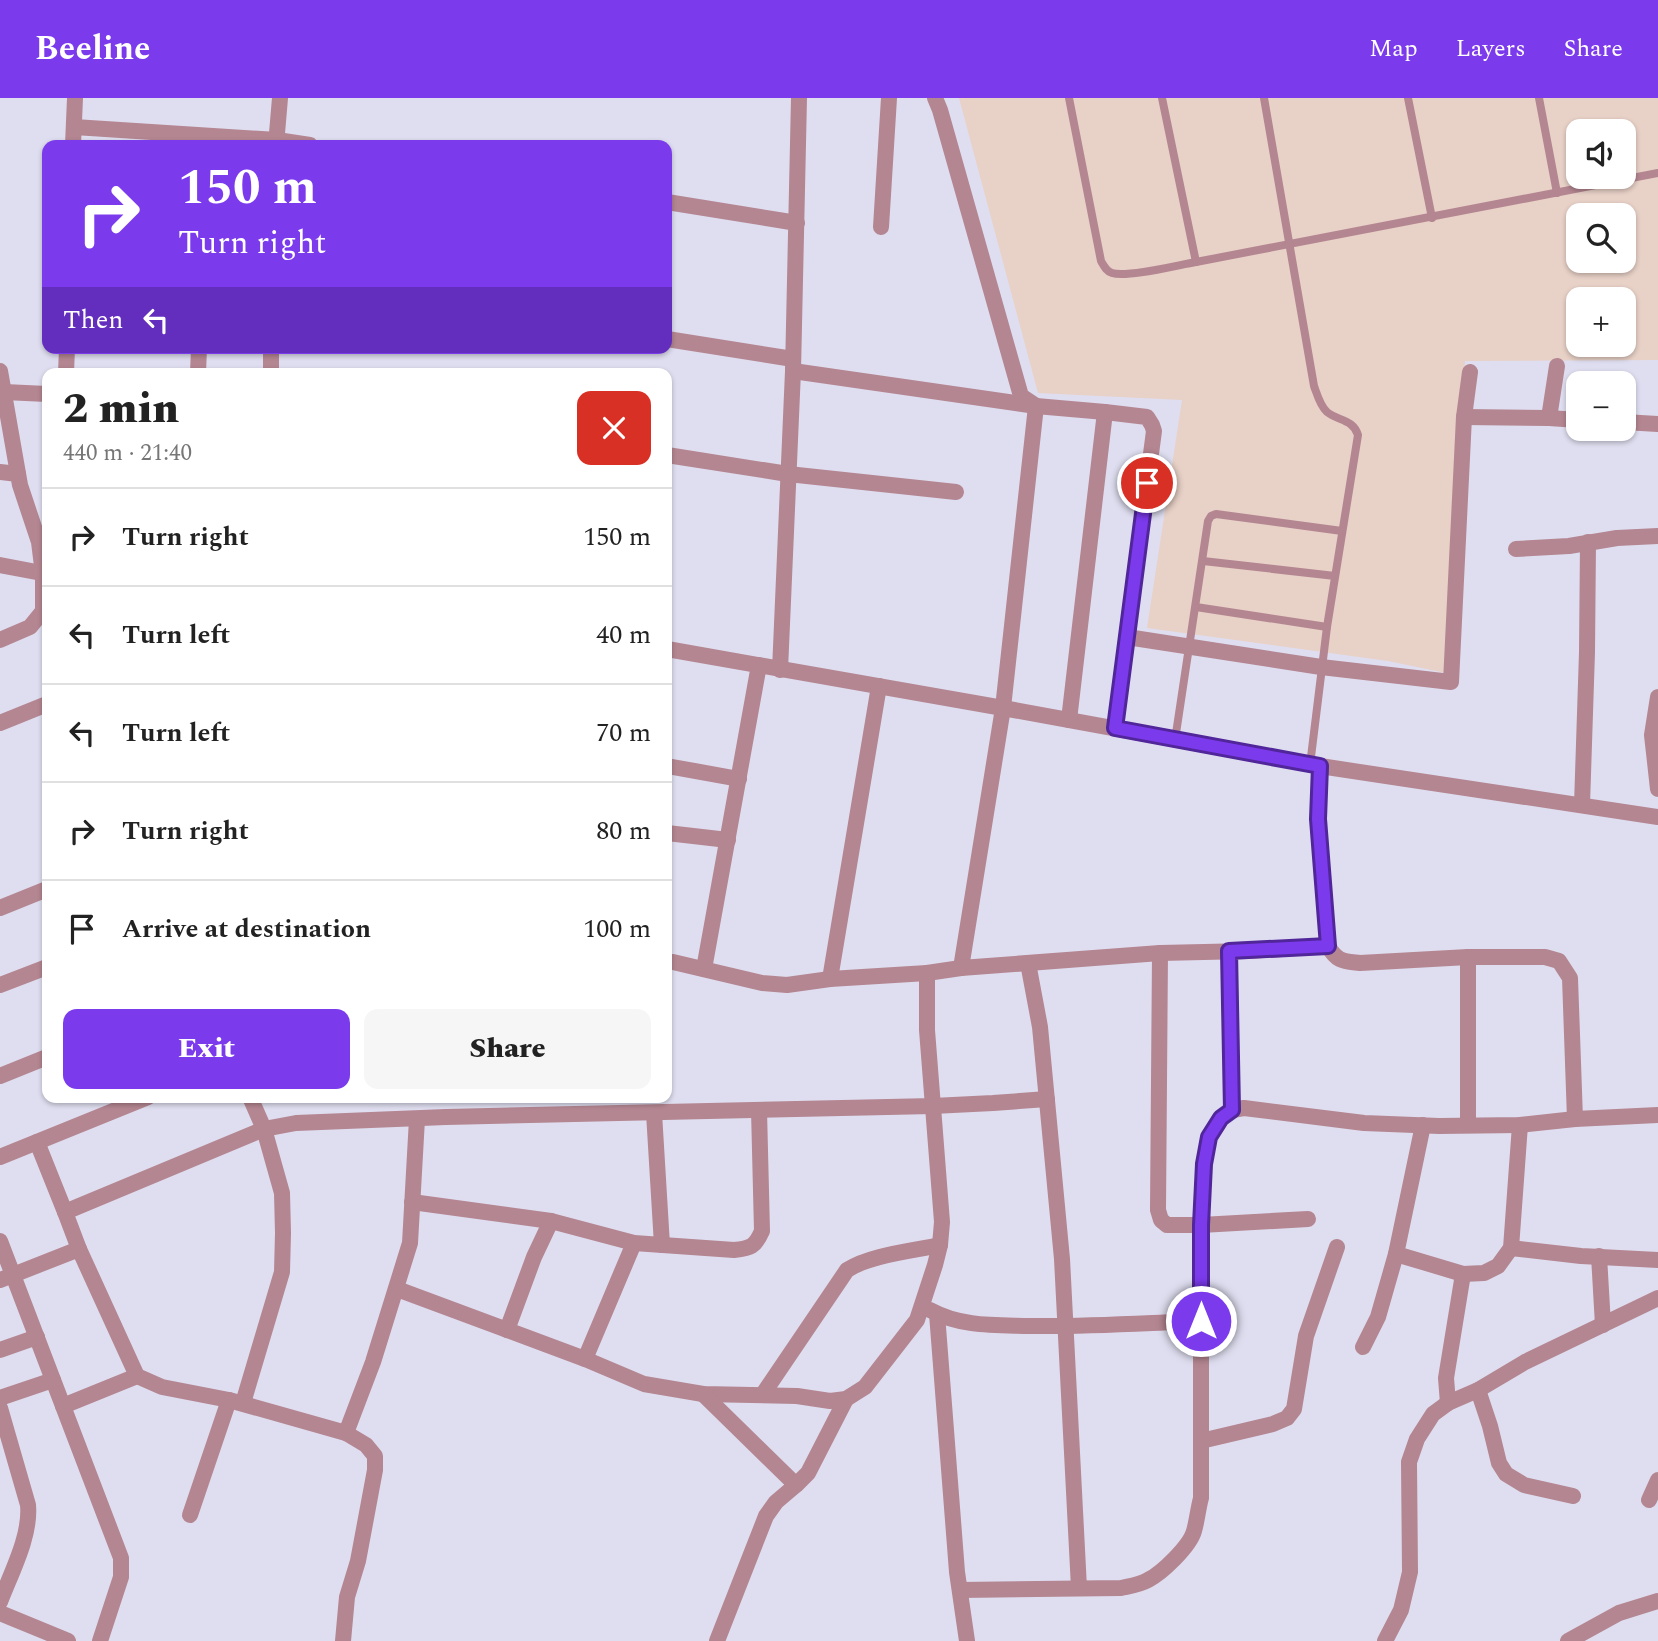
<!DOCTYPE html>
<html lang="en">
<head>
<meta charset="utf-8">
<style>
	body { margin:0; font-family:Spectral,serif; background:#f6f6f6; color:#222; height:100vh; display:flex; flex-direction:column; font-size:26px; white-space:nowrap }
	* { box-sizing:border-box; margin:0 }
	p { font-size:23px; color:#767676 }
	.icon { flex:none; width:38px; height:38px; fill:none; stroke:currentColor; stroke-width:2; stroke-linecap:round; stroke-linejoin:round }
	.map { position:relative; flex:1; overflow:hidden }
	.details { position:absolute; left:42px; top:270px; width:630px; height:735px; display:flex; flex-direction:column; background:#fff; border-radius:14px; box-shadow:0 2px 5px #0004 }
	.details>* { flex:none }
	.top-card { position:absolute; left:42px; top:42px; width:630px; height:214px; border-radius:14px; box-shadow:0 2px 5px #0004; background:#7c3aed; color:#fff; overflow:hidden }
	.controls { position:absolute; left:1566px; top:21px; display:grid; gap:14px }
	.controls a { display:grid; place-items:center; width:70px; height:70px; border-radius:14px; background:#fff; box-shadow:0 2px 5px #0004; font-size:35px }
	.pin { position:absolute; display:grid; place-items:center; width:60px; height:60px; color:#fff; margin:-30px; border:4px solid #fff; border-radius:50%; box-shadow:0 2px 7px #0007 }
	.me { position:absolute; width:77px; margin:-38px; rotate:0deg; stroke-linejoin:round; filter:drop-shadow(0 0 5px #0008) }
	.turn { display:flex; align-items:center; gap:24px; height:147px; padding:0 21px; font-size:32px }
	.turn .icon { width:91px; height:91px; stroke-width:2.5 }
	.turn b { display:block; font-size:49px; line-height:60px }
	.then { display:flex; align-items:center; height:66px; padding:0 21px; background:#0003; gap:14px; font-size:26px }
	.round { display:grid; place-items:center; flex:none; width:74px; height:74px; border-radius:14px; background:#f6f6f6 }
	.overview { display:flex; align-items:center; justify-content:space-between; height:119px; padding:0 21px }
	h1 { font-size:42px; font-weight:800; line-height:52px }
	.action { display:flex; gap:14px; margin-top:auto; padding:14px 21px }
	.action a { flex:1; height:80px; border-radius:14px; background:#7c3aed; color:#fff; font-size:28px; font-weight:800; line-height:80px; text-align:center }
	.action a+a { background:#f6f6f6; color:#222 }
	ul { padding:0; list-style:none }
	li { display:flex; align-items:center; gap:21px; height:98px; padding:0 21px; border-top:2px solid #e0e0e0 }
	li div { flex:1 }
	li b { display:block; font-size:26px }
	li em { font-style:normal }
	header { display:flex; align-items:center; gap:42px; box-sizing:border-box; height:98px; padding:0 35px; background:#7c3aed; color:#fff }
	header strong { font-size:33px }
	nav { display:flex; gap:38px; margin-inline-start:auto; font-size:24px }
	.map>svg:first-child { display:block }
	.industrial { fill:#e8d1c7; fill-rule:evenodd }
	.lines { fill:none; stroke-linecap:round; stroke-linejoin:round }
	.service { stroke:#b48691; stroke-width:8 }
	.minor { stroke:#b48691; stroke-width:16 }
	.route-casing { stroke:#51269a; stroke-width:18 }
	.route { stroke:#7c3aed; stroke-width:12 }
</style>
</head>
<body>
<header>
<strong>Beeline</strong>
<nav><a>Map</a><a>Layers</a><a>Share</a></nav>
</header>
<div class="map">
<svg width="1658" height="1543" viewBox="0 0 1658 1543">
	<rect width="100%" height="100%" fill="#dfdef0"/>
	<path class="industrial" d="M 959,0 L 1658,0 L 1658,262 L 1465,263 L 1446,575 L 1388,563 L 1147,530 L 1182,302 L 1038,295 ZM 1578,33 L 1624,33 L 1624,79 L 1578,79 ZM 1578,117 L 1624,117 L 1624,163 L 1578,163 ZM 1578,201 L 1624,201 L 1624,247 L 1578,247 Z"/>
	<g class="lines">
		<g class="service">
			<path d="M 1069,0 L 1101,163 C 1104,168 1106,173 1112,175 C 1127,180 1178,167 1196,164 L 1658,75"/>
			<path d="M 1162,0 L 1196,164"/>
			<path d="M 1264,0 L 1314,288 C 1317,296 1320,308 1327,314 C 1338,323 1353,321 1358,337 L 1327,529 L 1310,667"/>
			<path d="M 1408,0 L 1432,120"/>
			<path d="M 1539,0 L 1557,95"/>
			<path d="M 1203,463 L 1335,478"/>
			<path d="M 1196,509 L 1327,529"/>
			<path d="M 1175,642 L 1208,423 L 1211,418 L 1216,416 L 1342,433"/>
		</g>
		<g class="minor">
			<path d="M 935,0 L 940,12 L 1021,298 L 1036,308 L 1003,610 L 961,870"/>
			<path d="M 74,29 L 277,42 L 310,47"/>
			<path d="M 73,47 L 75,0"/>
			<path d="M 276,47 L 280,0"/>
			<path d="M 667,104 L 797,125"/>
			<path d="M 881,129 L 889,0"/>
			<path d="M 667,241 L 793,261"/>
			<path d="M 271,250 L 271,275"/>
			<path d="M 0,273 L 20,387 L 39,444 L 43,476 L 43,513 L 30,529 L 0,542"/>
			<path d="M 793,273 L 1036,308 L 1105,314 L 1147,319 L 1152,327 L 1154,333 L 1115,630"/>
			<path d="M 66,275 L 67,250"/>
			<path d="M 198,275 L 199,250"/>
			<path d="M 4,294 L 47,296"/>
			<path d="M 1464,319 L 1549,320 L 1557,268"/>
			<path d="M 1549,320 L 1578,322"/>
			<path d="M 1624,324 L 1658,326"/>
			<path d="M 667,357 L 788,376 L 956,394"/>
			<path d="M 0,374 L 18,376"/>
			<path d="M 1516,451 L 1569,448 L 1617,440 L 1658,438"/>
			<path d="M 0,467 L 47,476"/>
			<path d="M 1127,539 L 1321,569 L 1451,584 L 1464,319 L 1470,274"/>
			<path d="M 667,551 L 1003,610 L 1320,668 L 1658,719"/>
			<path d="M 780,572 L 793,273 L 799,0"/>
			<path d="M 1658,599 L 1652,637 L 1658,691"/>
			<path d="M 1069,622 L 1105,314"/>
			<path d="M 0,625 L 47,606"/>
			<path d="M 667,668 L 739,681"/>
			<path d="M 1320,668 L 1318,721 L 1328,848 C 1337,864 1344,863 1360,865 L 1468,859 L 1545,859 L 1559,863 L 1570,880 L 1575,1021"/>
			<path d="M 1582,707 L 1587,554 L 1588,444"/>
			<path d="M 667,735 L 728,742"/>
			<path d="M 0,810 L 47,791"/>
			<path d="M 1229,853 L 1232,1012"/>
			<path d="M 1160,855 L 1158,1112 L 1161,1122 L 1167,1127 L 1201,1127 L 1308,1121"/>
			<path d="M 1468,859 L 1468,1026"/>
			<path d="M 667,864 L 673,864 L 762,885 L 787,887 L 830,881 L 927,875"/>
			<path d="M 1028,865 L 1040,929 L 1062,1161 L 1079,1490"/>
			<path d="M 704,871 L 759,567"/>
			<path d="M 830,881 L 879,588"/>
			<path d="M 0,887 L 47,869"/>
			<path d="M 0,978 L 47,959"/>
			<path d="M 654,1015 L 662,1147"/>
			<path d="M 37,1044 L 65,1114"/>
			<path d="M 0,1059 L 148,999"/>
			<path d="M 412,1104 L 551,1123 L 634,1145 L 734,1152 C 751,1150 755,1149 762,1133 L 759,1012"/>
			<path d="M 0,1143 L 121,1460 L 121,1479 L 100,1543"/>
			<path d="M 1511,1150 L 1581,1158 L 1658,1162"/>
			<path d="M 1396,1156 L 1463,1176 L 1484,1175 L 1498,1168 L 1511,1150 L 1520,1027"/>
			<path d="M 1599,1158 L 1603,1227"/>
			<path d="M 0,1182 L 79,1151"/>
			<path d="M 397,1191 L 585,1261 L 644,1286 L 703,1296 L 797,1298 L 830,1303 L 846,1301 L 865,1289 L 917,1222 L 935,1167 L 940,1147 L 942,1124 L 927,932 L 927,875 L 961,870 L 1160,855 L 1248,853 L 1328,848"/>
			<path d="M 930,1212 C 961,1229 995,1227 1029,1228 C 1087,1229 1144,1225 1201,1223"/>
			<path d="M 937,1216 L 957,1474 L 967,1543"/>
			<path d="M 507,1232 L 534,1159 L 551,1123"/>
			<path d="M 1363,1249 L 1378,1219 L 1396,1156 L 1423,1027"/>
			<path d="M 0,1252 L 37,1239"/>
			<path d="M 585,1261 L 634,1145"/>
			<path d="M 1478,1292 L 1490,1328 L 1499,1365 L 1506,1376 L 1524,1387 L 1573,1398"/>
			<path d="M 703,1296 L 796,1387"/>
			<path d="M 763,1296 L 847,1172 C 870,1157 912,1153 940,1147"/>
			<path d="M 0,1300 L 53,1282"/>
			<path d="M 243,1305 L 282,1174 L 283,1135 L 282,1095 L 264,1031 L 250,999"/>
			<path d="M 1448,1305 L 1446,1280 L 1463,1176"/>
			<path d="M 63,1308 L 137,1278"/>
			<path d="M 0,1310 L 28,1407 C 31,1438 11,1475 0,1504"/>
			<path d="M 346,1335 L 373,1264 L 410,1145 L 417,1021"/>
			<path d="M 1201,1343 L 1273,1326 L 1287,1320 L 1294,1311 L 1306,1238 L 1337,1149"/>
			<path d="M 1649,1402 L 1658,1382"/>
			<path d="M 190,1417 L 229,1302"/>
			<path d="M 960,1492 L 1121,1490 C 1130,1488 1139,1487 1148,1482 C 1162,1475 1190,1448 1194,1433 C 1197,1423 1198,1411 1201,1400 L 1201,1127 L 1204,1066 L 1209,1039 L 1221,1020 L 1232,1012 L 1244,1010 L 1364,1025 L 1439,1028 L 1520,1027 L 1575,1021 L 1658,1017"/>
			<path d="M 0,1515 L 68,1543"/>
			<path d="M 343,1543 L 347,1499 L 358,1463 L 375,1372 L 375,1358 L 366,1347 L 346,1335 L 229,1302 L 162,1289 L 137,1278 L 79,1151 L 65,1114 L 264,1031 L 296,1025 L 446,1019 L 933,1008 L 993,1005 L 1047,1001"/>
			<path d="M 717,1543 L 766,1418 L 776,1404 L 796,1387 L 808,1375 L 846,1301"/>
			<path d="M 1385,1543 L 1401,1512 L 1410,1474 L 1409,1364 L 1417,1341 L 1433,1316 L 1448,1305 L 1478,1292 L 1525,1264 L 1658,1200"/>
			<path d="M 1568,1543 L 1619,1515 L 1658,1503"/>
		</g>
	</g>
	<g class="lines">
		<g class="route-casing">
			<path id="route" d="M 1147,385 L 1115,630 L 1320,668 L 1318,721 L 1328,848 L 1229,853 L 1232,1012 L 1221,1020 L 1209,1039 L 1204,1066 L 1201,1127 L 1201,1223"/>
		</g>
		<use href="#route" class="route"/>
	</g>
</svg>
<div class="controls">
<a><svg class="icon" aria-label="sound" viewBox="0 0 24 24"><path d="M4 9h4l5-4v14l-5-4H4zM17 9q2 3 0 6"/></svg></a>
<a><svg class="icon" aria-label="search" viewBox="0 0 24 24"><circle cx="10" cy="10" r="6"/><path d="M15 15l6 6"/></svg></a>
<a>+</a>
<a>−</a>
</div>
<div class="pin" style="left:1147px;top:385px;background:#d93025"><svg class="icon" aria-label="arrive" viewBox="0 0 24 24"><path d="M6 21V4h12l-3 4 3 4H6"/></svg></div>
<svg class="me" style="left:1201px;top:1223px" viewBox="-20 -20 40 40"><circle r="17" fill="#7c3aed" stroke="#fff" stroke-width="3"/><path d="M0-11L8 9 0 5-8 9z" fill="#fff"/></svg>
<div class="top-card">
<div class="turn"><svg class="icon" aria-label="right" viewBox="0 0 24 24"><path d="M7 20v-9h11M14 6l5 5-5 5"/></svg><div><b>150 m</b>Turn right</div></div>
<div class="then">Then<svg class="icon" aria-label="left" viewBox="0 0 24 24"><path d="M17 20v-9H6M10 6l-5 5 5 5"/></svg></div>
</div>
<section class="details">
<div class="overview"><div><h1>2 min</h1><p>440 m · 21:40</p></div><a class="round" style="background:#d93025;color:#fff"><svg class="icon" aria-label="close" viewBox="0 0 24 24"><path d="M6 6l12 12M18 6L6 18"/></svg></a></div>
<ul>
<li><svg class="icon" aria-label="right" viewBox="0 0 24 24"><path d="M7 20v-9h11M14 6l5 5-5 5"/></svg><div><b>Turn right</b></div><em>150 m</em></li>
<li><svg class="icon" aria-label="left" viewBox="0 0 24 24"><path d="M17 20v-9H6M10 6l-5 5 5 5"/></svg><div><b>Turn left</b></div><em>40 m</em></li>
<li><svg class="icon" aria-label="left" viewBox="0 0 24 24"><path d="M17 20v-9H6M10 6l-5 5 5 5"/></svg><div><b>Turn left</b></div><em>70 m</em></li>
<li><svg class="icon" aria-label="right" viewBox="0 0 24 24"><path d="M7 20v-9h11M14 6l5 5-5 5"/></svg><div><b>Turn right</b></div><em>80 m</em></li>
<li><svg class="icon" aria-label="arrive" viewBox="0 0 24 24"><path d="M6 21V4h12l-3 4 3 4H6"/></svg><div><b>Arrive at destination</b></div><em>100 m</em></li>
</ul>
<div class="action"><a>Exit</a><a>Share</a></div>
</section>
</div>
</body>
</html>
